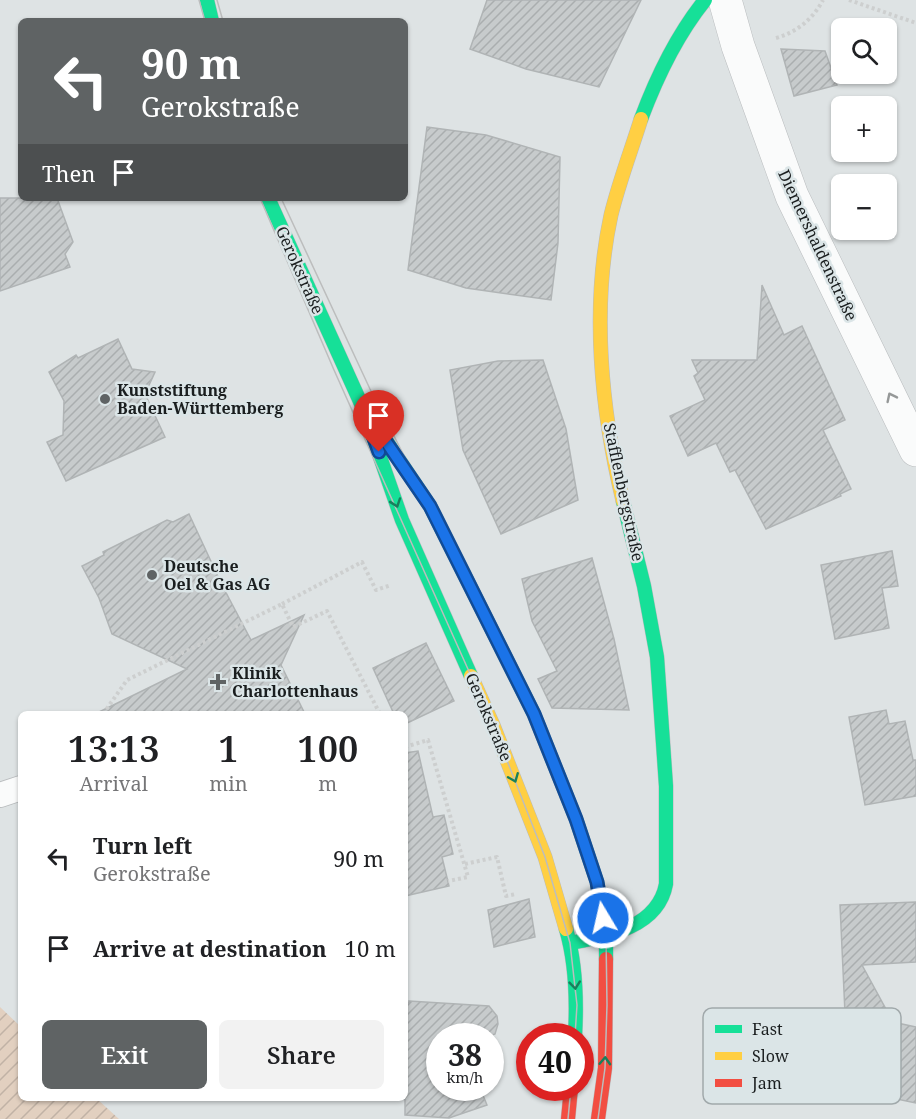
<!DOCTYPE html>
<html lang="en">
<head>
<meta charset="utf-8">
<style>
	body { margin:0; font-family:"Noto Serif",serif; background:#f2f2f2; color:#202124; height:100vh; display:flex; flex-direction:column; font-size:22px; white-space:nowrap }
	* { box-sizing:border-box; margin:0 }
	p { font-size:20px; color:#757577 }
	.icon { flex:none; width:33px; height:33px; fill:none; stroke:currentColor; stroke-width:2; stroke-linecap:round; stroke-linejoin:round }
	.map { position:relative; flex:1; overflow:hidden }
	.details { position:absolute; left:18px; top:711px; width:390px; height:390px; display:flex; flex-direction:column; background:#fff; border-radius:9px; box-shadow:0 2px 4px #0004 }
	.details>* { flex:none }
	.top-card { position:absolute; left:18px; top:18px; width:390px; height:183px; border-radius:9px; box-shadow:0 2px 4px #0004; background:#5f6364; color:#fff; overflow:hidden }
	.fabs { position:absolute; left:831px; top:18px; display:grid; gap:12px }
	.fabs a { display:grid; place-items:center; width:66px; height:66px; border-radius:9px; background:#fff; box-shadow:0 2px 4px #0004; font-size:30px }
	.speed { position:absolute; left:426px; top:1023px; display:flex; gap:12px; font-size:30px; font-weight:700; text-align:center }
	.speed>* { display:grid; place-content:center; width:78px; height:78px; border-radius:50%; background:#fff; box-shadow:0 2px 4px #0004; line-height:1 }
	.speed small { font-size:15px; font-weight:400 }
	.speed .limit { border:9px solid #d22; background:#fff; color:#111 }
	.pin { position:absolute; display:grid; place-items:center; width:51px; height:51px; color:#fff; margin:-62px -26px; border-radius:50% 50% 50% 0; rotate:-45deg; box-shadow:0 0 6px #0007 }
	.pin .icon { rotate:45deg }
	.me { position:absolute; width:66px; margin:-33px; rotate:351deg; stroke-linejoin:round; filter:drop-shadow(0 0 4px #0008) }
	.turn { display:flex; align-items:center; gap:21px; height:126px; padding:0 24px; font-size:27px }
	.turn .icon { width:78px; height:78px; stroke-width:2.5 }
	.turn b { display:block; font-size:42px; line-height:51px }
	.then { display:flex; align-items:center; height:57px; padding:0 24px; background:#0003; gap:12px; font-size:22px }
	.eta { display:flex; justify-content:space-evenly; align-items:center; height:102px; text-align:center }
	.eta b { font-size:36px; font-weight:600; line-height:42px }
	.cta { display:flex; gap:12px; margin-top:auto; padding:12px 24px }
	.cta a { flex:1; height:69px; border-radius:9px; background:#5f6364; color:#fff; font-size:24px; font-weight:600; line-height:69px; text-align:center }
	.cta a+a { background:#f2f2f2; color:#202124 }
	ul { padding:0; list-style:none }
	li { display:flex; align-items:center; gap:18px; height:90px; padding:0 24px }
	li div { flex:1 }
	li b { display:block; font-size:22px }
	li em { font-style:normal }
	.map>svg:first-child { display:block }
	.garden { fill:url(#garden-furrows) }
	.building { fill:url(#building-hatch); stroke:#b0b4b5; stroke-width:1.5 }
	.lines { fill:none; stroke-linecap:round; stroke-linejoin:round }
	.lane-casing { stroke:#b9bcbe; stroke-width:26 }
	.street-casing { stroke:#b9bcbe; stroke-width:34 }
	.fast-casing { stroke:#b9bcbe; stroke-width:15 }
	.slow-casing { stroke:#b9bcbe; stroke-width:15 }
	.jam-casing { stroke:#b9bcbe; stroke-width:15 }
	.path { stroke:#cdcfcf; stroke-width:4; stroke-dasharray:3 3; stroke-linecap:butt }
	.lane { stroke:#fafbfb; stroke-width:24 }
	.street { stroke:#fafbfb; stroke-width:33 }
	.fast { stroke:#16e098; stroke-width:14 }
	.slow { stroke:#ffcf43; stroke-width:14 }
	.jam { stroke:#f24e42; stroke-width:14 }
	.tram { stroke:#bcbdbd; stroke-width:1.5 }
	.oneway { stroke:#959898 }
	.oneway2 { stroke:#187f5c }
	.route-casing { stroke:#114b97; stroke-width:15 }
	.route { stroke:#1a73e8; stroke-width:10 }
	.poi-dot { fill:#5f6364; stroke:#dbe5e7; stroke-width:2 }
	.labels { text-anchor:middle; stroke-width:5; stroke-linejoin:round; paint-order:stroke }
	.street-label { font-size:16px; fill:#1a1e1f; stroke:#dbe5e7 }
	.poi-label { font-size:16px; font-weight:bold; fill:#1a1e1f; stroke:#dbe5e7; text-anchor:start }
	.key { fill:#dbe5e7; stroke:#a1a9ab; stroke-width:1.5 }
	.key-label { font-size:16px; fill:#1a1e1f }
</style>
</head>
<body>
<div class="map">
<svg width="916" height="1119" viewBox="0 0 916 1119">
	<defs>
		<pattern id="garden-furrows" width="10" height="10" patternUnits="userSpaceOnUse" patternTransform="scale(1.5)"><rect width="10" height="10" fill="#e2d0c0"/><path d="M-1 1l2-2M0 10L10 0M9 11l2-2" fill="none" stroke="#c1b2a5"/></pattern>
		<pattern id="building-hatch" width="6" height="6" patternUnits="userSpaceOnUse" patternTransform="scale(1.5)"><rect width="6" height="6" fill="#c7cbcc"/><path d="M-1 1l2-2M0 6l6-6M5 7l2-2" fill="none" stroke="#aaaeaf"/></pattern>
	</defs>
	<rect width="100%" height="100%" fill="#dee3e4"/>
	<path class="garden" d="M 0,1007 L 21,1027 L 21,1098 L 96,1098 L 119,1119 L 0,1119 Z"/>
	<g class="building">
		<path d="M 487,0 L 641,0 L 599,87 L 526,69 L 470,49 Z"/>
		<path d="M 781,49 L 825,51 L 837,85 L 794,96 Z"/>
		<path d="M 427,127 L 486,135 L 560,157 L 558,243 L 551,300 L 466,288 L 408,270 Z"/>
		<path d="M 0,198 L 57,198 L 73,242 L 65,254 L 70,267 L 0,291 Z"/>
		<path d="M 762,285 L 784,335 L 802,326 L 845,420 L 823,430 L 851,489 L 840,494 L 841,496 L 766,529 L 735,470 L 730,472 L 716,443 L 688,456 L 670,416 L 705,400 L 694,376 L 698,373 L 692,360 L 757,360 Z"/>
		<path d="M 118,339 L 132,369 L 155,372 L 145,394 L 165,437 L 66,481 L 47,442 L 63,435 L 64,401 L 49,372 L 76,355 L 78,358 Z"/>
		<path d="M 543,360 L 566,429 L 578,500 L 501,534 L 463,450 L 450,370 L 498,361 Z"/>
		<path d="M 189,514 L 222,585 L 251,640 L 304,615 L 281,665 L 305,714 L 95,714 L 187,669 L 112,634 L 99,598 L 82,566 L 104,555 L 103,552 L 167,520 L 173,522 Z"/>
		<path d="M 892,551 L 898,586 L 882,588 L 889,628 L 835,639 L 821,565 Z"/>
		<path d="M 592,558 L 614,639 L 629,710 L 552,708 L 538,679 L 557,671 L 532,621 L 522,579 Z"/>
		<path d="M 426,643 L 454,701 L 405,724 L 405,714 L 394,714 L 373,668 Z"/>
		<path d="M 886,710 L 889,724 L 905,721 L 913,760 L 916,760 L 916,796 L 865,805 L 849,717 Z"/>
		<path d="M 418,751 L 433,817 L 444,815 L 453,854 L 442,857 L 449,886 L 405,896 L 405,753 Z"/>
		<path d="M 529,899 L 535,937 L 494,947 L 488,910 Z"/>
		<path d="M 916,902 L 916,962 L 862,965 L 893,1022 L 916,1027 L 916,1103 L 819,1083 L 821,1069 L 811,1067 L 819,1021 L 830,1023 L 832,1011 L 845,1013 L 840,905 Z"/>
		<path d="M 409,1001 L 489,1006 L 497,1016 L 498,1024 L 495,1034 L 490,1036 L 440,1036 L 440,1088 L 480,1088 L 487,1105 L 449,1118 L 405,1115 L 405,1003 L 409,1003 Z"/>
	</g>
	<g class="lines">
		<g class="lane-casing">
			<path id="lane" d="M 0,795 L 21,788"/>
		</g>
		<g class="street-casing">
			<path id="street" d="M 725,0 L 738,46 L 792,196 L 916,450"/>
		</g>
		<g class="fast-casing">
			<g id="fast">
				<path d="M 207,0 L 212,21"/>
				<path d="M 641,119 C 657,76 676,36 705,0"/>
				<path d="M 268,198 L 363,408 L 402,520 L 471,676"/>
				<path d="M 387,442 L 430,506 L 534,714 L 576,819 L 597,882 L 606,936 L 606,959"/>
				<path d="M 566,929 C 576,963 577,1001 575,1036"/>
				<path d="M 570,943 C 607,936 658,928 666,884 L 666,786 L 657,657 L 644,586 L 623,501"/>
			</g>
		</g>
		<g class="slow-casing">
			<g id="slow">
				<path d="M 623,501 C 601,410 591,307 611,215 C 619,182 631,151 641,119"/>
				<path d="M 471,676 L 493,725 L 545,857 L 566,929"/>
			</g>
		</g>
		<g class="jam-casing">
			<g id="jam">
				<path d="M 568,1119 L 571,1088"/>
				<path d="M 598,1119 L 605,1068 L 606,959"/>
			</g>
		</g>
		<g class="path">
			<path d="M 849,0 L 916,23"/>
			<path d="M 776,38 C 797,32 813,19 823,0"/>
			<path d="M 282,604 L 362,562 L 376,590 L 391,585"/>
			<path d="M 103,714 L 127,680 L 282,604 L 293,627 L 327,611 L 380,714"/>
			<path d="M 405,747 L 428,740 L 468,877 L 448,881"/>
			<path d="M 465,864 L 497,857 L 506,896 L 516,894"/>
		</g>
		<use href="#lane" class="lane"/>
		<use href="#street" class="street"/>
		<use href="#fast" class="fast"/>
		<use href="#slow" class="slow"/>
		<use href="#jam" class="jam"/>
		<g class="tram">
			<path d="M 199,0 L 205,21"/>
			<path d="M 217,0 L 223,21"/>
			<path d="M 260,198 L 334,370 L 493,725 L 545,857 L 570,943 L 577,1005 L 575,1036"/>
			<path d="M 281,198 L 370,389 L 464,573 L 534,714 L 576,819 L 597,882 L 606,936 L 607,1005 L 605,1068 L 598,1119"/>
			<path d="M 568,1119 L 571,1088"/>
		</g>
	</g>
	<defs><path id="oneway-chevron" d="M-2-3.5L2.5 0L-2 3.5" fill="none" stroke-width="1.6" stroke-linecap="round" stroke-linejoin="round" transform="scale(1.5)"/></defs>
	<use class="oneway" href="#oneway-chevron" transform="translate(891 397) rotate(-116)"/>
	<g class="oneway2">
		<use href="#oneway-chevron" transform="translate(396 503) rotate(71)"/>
		<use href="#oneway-chevron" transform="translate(514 778) rotate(68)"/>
		<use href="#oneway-chevron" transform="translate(575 985) rotate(84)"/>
		<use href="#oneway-chevron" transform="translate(605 1061) rotate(-87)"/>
	</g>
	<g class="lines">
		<g class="route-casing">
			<path id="route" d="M 379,452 L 363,408 L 430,506 L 534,714 L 576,819 L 597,882 L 603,918"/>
		</g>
		<use href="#route" class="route"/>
	</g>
	<g class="poi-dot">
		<circle cx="105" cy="399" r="6"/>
		<circle cx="152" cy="575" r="6"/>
		<path d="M215 673h6v6h6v6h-6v6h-6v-6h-6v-6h6z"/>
	</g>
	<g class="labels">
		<g class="street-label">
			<text transform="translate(818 245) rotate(65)" y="6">Diemershaldenstraße</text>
			<text transform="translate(300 270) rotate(66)" y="6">Gerokstraße</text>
			<text transform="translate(624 492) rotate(78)" y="6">Stafflenbergstraße</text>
			<text transform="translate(489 717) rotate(67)" y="6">Gerokstraße</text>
		</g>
		<g class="poi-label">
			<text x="117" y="396">Kunststiftung<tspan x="117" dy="18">Baden-Württemberg</tspan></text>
			<text x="164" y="572">Deutsche<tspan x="164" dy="18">Oel &amp; Gas AG</tspan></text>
			<text x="232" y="679">Klinik<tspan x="232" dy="18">Charlottenhaus</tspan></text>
		</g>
	</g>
	<rect x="703" y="1008" width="198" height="96" rx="9" class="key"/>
	<rect x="715" y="1025" width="27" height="8" fill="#16e098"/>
	<rect x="715" y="1052" width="27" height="8" fill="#ffcf43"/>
	<rect x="715" y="1079" width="27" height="8" fill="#f24e42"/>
	<g class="key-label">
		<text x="752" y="1035">Fast</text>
		<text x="752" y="1062">Slow</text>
		<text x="752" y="1089">Jam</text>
	</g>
</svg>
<div class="fabs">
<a><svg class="icon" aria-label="search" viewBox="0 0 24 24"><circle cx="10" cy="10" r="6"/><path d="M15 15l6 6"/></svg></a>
<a>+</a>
<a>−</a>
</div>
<div class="speed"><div>38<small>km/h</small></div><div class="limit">40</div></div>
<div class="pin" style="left:379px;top:452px;background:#d93025"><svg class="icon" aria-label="arrive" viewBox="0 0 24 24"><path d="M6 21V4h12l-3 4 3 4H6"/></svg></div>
<svg class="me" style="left:603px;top:918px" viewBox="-20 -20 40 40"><circle r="17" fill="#1a73e8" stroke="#fff" stroke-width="3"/><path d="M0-11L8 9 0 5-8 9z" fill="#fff"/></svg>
<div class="top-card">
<div class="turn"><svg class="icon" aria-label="left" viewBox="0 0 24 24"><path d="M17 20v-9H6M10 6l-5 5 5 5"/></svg><div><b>90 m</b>Gerokstraße</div></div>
<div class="then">Then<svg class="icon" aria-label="arrive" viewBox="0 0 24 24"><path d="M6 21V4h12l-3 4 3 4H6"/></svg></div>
</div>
<section class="details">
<div class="eta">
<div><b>13:13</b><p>Arrival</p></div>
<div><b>1</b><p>min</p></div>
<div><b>100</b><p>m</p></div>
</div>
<ul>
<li><svg class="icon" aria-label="left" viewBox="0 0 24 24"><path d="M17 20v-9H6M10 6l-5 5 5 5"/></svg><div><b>Turn left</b><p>Gerokstraße</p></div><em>90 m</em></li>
<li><svg class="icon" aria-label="arrive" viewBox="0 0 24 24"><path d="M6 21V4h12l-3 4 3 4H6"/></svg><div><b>Arrive at destination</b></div><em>10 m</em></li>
</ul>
<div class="cta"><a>Exit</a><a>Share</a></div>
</section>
</div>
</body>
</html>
